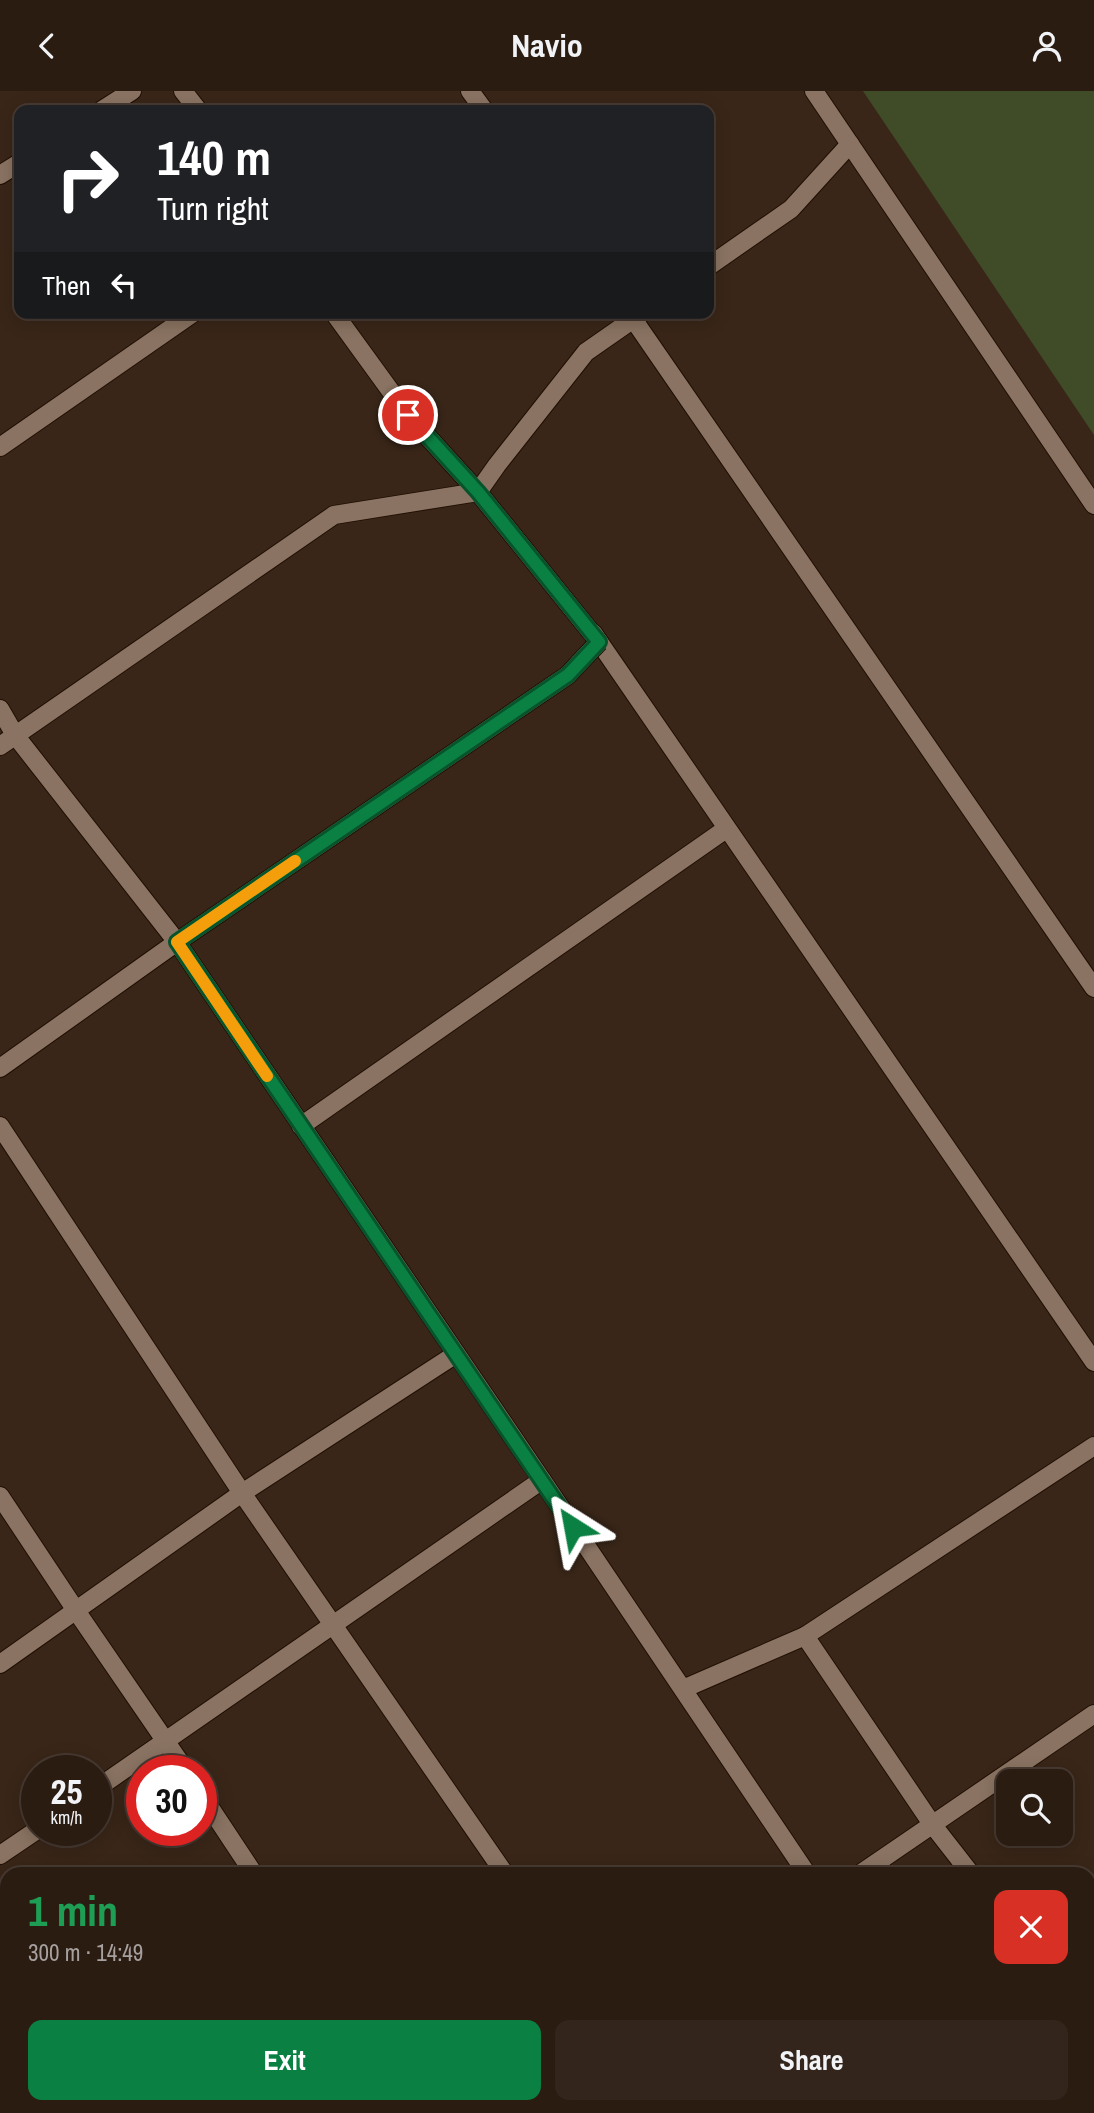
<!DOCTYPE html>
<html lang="en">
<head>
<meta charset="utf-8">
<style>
	body { margin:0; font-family:"Archivo Narrow",sans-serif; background:#33251b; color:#f1f3f6; height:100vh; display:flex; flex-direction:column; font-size:26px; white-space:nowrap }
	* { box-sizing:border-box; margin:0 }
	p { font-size:23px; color:#a6a19f }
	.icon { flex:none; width:38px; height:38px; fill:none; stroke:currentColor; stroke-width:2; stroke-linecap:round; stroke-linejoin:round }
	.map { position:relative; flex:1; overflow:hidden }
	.details { position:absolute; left:0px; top:1776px; width:1096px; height:247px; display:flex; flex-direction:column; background:#2b1c12; border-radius:21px 21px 0 0; box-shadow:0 4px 18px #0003,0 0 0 2px #473a32 }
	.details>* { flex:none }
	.hud { position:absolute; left:14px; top:14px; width:700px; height:214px; border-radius:14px; box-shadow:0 4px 18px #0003,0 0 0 2px #473a32; background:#202124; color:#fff; overflow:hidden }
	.tools { position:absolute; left:996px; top:1678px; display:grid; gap:14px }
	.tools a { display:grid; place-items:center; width:77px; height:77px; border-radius:14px; background:#2b1c12; box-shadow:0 4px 18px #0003,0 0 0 2px #473a32; font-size:35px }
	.speed { position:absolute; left:21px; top:1664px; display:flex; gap:14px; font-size:35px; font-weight:700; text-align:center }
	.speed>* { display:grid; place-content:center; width:91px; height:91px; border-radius:50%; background:#2b1c12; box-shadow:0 4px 18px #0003,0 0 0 2px #473a32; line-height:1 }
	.speed small { font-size:18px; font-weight:400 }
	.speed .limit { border:10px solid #d22; background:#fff; color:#111 }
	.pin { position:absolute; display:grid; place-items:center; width:60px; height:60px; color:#fff; margin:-30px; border:4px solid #fff; border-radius:50%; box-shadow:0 2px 7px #0007 }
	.me { position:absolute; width:77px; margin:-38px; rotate:326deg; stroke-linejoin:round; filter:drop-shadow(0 0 5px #0008) }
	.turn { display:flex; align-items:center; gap:24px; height:147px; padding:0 28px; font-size:32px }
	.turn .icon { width:91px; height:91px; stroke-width:2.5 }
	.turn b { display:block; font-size:49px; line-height:60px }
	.then { display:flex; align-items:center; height:66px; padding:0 28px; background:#0003; gap:14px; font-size:26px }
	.round { display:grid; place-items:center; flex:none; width:74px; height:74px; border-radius:14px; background:#33251b }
	.summary { display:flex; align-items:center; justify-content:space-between; height:119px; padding:0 28px }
	h1 { font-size:42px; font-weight:700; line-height:52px; color:#1e9e55 }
	.action { display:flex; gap:14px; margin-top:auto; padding:14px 28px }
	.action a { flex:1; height:80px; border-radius:14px; background:#0b8043; color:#fff; font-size:28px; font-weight:700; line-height:80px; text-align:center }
	.action a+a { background:#33251b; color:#f1f3f6 }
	header { display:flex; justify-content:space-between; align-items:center; height:91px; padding:0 28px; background:#2b1c12; font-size:32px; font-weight:700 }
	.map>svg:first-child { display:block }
	.green { fill:#404c28 }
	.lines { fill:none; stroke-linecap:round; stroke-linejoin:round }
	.minor-casing { stroke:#200f03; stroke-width:20 }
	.minor { stroke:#8a7362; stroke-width:18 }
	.minor-bridge-casing { stroke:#200f03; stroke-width:20; stroke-linecap:butt }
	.minor-bridge { stroke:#8a7362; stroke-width:18 }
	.route-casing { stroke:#07532c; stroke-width:18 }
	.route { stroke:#0b8043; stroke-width:12 }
	.slow { stroke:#f59e0b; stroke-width:12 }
</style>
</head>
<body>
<header><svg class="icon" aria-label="back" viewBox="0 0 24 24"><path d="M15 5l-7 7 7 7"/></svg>Navio<svg class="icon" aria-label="person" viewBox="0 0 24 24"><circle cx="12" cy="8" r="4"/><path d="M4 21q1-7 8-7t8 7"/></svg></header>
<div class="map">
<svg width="1094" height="2022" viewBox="0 0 1094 2022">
	<rect width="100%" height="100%" fill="#392618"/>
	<path class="green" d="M 863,0 L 1094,0 L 1094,344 Z"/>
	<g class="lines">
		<g class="minor-casing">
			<g id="minor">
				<path d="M 183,0 L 198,19"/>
				<path d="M 470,0 L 484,19"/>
				<path d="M 814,0 L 1094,414"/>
				<path d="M 102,19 L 132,0"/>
				<path d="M 0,84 L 19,72"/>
				<path d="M 709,175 L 791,118 L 850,53"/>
				<path d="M 334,222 L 408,324 L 478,401 L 599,551"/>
				<path d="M 629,222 L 1094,897"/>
				<path d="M 0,356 L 193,222"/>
				<path d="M 593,542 L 1094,1271"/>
				<path d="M 0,618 L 15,644 L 177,851 L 542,1389 L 96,1698"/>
				<path d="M 0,655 L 334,424 L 478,401 L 497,374 L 586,261 L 642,222"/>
				<path d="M 0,977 L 177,851 L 568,584 L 579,572"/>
				<path d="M 0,1035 L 242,1402 L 505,1783"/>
				<path d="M 301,1035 L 726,738"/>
				<path d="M 542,1389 L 807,1783"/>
				<path d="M 0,1405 L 77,1521 L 186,1680"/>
				<path d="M 805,1545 L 1094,1355"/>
				<path d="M 0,1573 L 242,1402 L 456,1263"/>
				<path d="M 683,1598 L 805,1545 L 932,1733 L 971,1783"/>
				<path d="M 201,1703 L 254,1783"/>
				<path d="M 0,1764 L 37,1739"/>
				<path d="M 860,1783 L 1094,1623"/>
				<path d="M 0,1825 L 7,1836"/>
				<path d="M 1088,1913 L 1094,1909"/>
				<path d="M 1088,1936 L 1094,1944"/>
				<path d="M 123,2016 L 127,2022"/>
				<path d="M 406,2016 L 410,2022"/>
				<path d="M 512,2022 L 521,2016"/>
				<path d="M 920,2022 L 929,2016"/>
			</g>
		</g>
		<use href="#minor" class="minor"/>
		<g class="minor-bridge-casing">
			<path id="minor-bridge" d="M 579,572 L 599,551"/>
		</g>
		<use href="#minor-bridge" class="minor-bridge"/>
	</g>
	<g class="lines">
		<g class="route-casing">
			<path id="route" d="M 408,324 L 478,401 L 599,551 L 568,584 L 177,851 L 573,1436"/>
		</g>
		<use href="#route" class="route"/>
		<path class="slow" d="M 267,985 L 177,851 L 295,770"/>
	</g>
</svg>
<div class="tools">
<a><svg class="icon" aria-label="search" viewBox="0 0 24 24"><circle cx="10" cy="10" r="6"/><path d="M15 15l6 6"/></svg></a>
</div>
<div class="speed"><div>25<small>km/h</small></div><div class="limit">30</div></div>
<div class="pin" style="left:408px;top:324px;background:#d93025"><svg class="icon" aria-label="arrive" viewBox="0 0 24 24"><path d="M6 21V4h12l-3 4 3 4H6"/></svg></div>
<svg class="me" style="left:573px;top:1436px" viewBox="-20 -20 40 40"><path d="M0-17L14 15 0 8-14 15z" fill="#0b8043" stroke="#fff" stroke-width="4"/></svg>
<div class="hud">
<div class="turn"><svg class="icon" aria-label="right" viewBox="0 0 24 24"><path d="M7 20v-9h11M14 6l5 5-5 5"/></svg><div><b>140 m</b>Turn right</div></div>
<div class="then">Then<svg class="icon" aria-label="left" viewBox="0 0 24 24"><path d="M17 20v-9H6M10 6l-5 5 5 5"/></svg></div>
</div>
<section class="details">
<div class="summary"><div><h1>1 min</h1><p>300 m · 14:49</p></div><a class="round" style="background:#d93025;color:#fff"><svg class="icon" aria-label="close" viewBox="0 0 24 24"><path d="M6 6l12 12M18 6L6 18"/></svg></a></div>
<div class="action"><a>Exit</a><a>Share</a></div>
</section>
</div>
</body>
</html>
